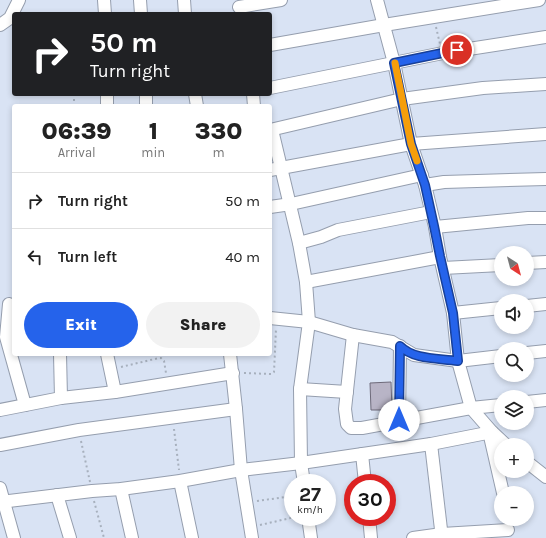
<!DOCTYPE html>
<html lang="en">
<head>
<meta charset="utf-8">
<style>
	body { margin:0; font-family:Karla,sans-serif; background:#f2f2f2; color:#222; height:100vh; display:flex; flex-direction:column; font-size:15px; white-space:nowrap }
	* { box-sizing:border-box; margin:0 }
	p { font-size:13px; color:#767676 }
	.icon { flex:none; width:22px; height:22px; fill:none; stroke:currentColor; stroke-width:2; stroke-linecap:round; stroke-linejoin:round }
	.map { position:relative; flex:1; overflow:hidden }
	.sheet { position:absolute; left:12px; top:104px; width:260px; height:252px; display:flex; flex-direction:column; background:#fff; border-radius:4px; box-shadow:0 2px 6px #0003 }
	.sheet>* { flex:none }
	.banner { position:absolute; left:12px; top:12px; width:260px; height:84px; border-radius:4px; box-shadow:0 2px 6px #0003; background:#202124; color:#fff; overflow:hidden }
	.needle { width:26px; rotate:144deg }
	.tools { position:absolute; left:494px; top:246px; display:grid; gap:8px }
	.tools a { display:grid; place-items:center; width:40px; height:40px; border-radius:50%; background:#fff; box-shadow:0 2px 6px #0003; font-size:20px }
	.speed { position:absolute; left:284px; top:474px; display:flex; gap:8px; font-size:20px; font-weight:700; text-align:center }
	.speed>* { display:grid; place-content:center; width:52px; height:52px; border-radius:50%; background:#fff; box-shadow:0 2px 6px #0003; line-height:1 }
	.speed small { font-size:10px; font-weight:400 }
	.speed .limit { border:6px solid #d22; background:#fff; color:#111 }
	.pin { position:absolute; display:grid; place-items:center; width:34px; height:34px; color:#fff; margin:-17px; border:2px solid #fff; border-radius:50%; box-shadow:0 1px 4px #0007 }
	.me { position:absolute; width:44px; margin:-22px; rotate:0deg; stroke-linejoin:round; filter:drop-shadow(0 0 3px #0008) }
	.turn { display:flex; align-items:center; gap:14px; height:84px; padding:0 12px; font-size:18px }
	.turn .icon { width:52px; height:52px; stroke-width:2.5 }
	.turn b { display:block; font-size:28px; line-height:34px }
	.eta { display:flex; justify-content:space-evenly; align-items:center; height:68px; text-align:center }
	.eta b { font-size:24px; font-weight:800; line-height:28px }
	.action { display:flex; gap:8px; margin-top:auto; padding:8px 12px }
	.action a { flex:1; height:46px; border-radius:24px; background:#2563eb; color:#fff; font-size:16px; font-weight:800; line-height:46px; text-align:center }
	.action a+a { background:#f2f2f2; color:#222 }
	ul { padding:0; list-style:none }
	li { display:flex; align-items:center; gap:12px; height:56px; padding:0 12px; border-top:1px solid #e0e0e0 }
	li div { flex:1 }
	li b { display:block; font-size:15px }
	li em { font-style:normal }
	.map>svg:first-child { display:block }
	.building { fill:#b8b4c6; stroke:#6e6a7a }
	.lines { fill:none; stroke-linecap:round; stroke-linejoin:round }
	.minor-casing { stroke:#959eae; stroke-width:14 }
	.path { stroke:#a7b0bd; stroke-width:2; stroke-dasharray:2 3; stroke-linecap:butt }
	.minor { stroke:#fff; stroke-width:12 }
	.route-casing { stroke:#184099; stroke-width:10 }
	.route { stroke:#2563eb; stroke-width:7 }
	.slow { stroke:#f59e0b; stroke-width:7 }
</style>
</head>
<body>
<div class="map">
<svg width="546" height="538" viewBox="0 0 546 538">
	<rect width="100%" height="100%" fill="#d9e3f4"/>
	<path class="building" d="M 391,382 L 392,410 L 371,410 L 370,383 Z"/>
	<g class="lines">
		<g class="minor-casing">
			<g id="minor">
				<path d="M 104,0 L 105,14"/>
				<path d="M 140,0 L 141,14"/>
				<path d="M 184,0 L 185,14"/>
				<path d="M 377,0 L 394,63 L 411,144 L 425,185 L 435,227 L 440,257 L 453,313 L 458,361 L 471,408 L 492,432 L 506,445"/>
				<path d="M 239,7 L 281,0"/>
				<path d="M 0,25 L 10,18 L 19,0"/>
				<path d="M 270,45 L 384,25 L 539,0"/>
				<path d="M 270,88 L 443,53 L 546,37"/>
				<path d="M 107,94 L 107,106"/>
				<path d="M 146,94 L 146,106"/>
				<path d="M 195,94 L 197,106"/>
				<path d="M 253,94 L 254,106"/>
				<path d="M 270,130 L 402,99 L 483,88 L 546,84"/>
				<path d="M 272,130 L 299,243 L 306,282 L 309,322 L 300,389 L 301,463 L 304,483"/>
				<path d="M 270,170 L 411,144 L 546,134"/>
				<path d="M 425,185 L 444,182 L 546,179"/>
				<path d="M 270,207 L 291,204 L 422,175"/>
				<path d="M 435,227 L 528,218 L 546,218"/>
				<path d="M 299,243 L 321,237 L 338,230 L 431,212"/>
				<path d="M 527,263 L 546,262"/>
				<path d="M 443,268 L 501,265"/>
				<path d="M 306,282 L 440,257"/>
				<path d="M 9,304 L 6,337 L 25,405"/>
				<path d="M 527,306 L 546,304"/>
				<path d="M 453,313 L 501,308"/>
				<path d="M 270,318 L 309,322 L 353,335 L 392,342 L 414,355 L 458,361 L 501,356"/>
				<path d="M 353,335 L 345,409 L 347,424 L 351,428 L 362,428 L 471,408 L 501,405"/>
				<path d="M 527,353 L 546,351"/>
				<path d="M 60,354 L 61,398"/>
				<path d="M 107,354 L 115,392"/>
				<path d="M 230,354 L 236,409 L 241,470 L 252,538"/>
				<path d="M 300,389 L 347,392"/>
				<path d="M 527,402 L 546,400"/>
				<path d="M 0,410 L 61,398 L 115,392 L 233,373"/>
				<path d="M 399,420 L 400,346"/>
				<path d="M 489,432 L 503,493"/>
				<path d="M 431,444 L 442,538"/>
				<path d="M 0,445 L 79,430 L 236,409"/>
				<path d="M 362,454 L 365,483"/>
				<path d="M 527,462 L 546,477"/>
				<path d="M 180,481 L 192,538"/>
				<path d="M 0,488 L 14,538"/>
				<path d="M 121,489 L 132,538"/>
				<path d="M 57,495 L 70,538"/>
				<path d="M 0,502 L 92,491 L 121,489 L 180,481 L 241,470 L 301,463 L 431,444 L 492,432"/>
				<path d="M 308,517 L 311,538"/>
				<path d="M 369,517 L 371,538"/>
				<path d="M 413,538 L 442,534 L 508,530"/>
			</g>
		</g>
		<g class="path">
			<path d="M 436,27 L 440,44"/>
			<path d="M 74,94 L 74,106"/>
			<path d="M 121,367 L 159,358 L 161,358 L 164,361 L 166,373"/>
			<path d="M 244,373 L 271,374 L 274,372 L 276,329"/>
			<path d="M 174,429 L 179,470"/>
			<path d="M 81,441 L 90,482"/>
			<path d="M 94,501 L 104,538"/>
			<path d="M 257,501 L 293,496"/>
			<path d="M 260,525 L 295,517"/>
		</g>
		<use href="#minor" class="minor"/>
	</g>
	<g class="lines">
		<g class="route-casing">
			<path id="route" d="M 399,420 L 400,346 C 414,360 438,358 458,361 L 453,313 L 440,256 L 434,226 L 425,185 L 411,144 L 394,63 L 457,50"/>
		</g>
		<use href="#route" class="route"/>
		<path class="slow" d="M 395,63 L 411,144 L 417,161"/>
	</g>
</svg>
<div class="tools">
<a><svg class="needle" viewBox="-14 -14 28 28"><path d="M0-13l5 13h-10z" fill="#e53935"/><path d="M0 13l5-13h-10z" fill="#767676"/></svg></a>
<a><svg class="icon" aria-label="sound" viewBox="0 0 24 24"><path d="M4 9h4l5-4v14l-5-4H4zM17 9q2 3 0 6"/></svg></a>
<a><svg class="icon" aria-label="search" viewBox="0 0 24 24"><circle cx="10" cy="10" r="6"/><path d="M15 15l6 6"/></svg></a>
<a><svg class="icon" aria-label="layers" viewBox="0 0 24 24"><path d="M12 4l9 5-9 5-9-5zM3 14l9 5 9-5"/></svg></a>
<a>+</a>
<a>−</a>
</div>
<div class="speed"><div>27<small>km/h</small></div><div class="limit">30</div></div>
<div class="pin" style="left:457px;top:50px;background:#d93025"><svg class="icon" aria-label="arrive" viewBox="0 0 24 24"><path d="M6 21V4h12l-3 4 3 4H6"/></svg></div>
<svg class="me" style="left:399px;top:420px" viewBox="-20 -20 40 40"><circle r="19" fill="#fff"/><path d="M0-13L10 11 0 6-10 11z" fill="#2563eb"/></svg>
<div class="banner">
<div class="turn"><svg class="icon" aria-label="right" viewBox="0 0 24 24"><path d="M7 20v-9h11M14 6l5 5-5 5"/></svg><div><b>50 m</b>Turn right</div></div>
</div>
<section class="sheet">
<div class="eta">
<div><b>06:39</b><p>Arrival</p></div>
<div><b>1</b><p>min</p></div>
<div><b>330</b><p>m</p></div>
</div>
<ul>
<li><svg class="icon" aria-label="right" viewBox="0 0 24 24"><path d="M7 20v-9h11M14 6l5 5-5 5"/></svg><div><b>Turn right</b></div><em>50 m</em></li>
<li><svg class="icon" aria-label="left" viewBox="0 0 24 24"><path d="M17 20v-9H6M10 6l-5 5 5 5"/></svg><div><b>Turn left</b></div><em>40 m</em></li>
</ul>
<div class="action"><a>Exit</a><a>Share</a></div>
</section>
</div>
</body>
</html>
